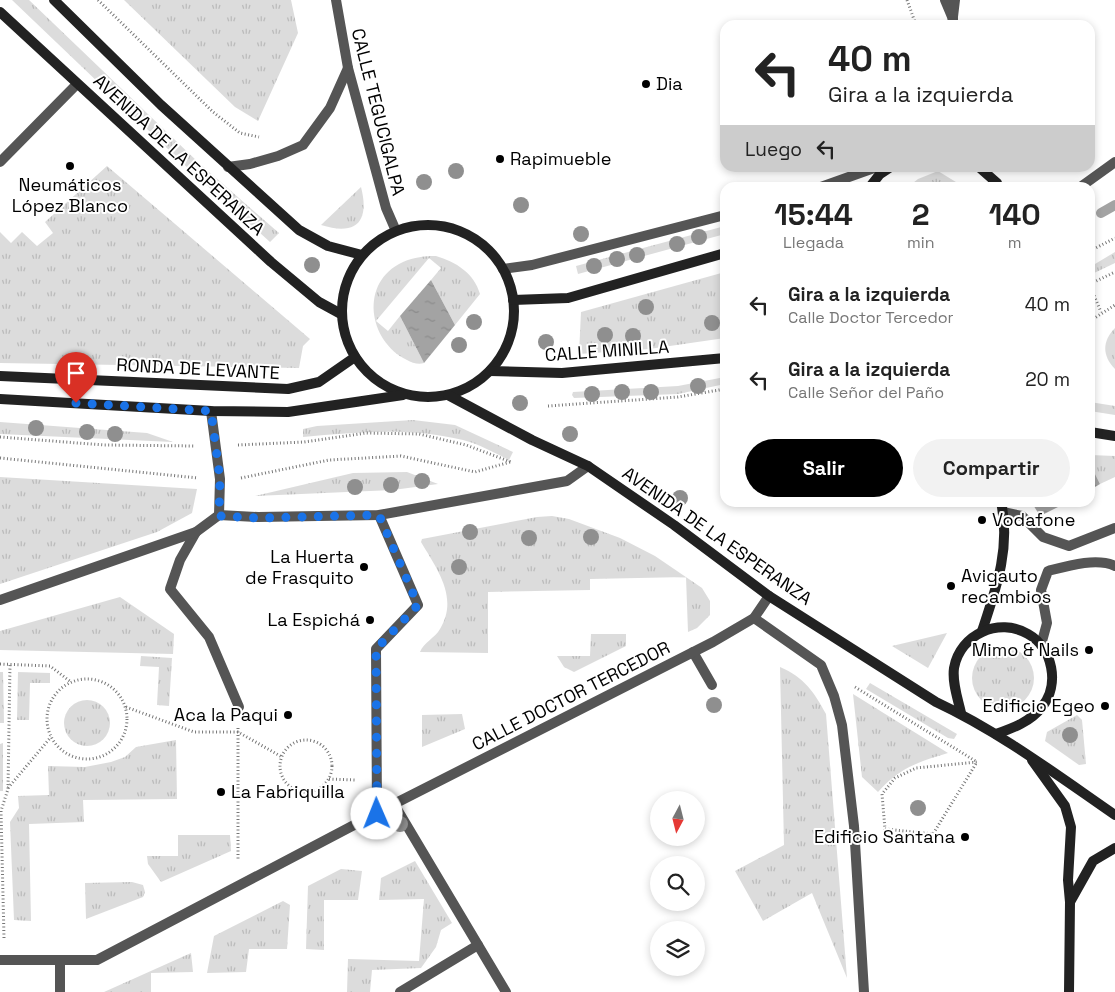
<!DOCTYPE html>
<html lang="es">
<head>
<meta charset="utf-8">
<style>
	body { margin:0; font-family:"Space Grotesk",sans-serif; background:#f2f2f2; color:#222; height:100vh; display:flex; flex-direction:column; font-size:19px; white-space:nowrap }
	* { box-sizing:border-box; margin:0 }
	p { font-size:16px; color:#767676 }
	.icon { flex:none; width:28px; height:28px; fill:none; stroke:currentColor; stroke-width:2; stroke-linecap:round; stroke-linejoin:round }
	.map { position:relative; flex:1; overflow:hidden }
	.details { position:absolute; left:720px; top:182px; width:375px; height:325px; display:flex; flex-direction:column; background:#fff; border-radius:15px; box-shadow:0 2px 8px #0003 }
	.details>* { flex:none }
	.hud { position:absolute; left:720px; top:20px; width:375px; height:152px; border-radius:15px; box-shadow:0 2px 8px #0003; background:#fff; color:#222; overflow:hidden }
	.needle { width:32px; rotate:187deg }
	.fabs { position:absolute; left:650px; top:791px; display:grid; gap:10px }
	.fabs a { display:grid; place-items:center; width:55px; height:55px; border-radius:50%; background:#fff; box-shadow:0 2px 8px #0003; font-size:25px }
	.pin { position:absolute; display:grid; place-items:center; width:42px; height:42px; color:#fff; margin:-51px -21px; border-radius:50% 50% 50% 0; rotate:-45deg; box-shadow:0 0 5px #0007 }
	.pin .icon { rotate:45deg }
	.me { position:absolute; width:55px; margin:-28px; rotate:359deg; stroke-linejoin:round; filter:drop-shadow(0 0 4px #0008) }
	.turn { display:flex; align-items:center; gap:18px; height:105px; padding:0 25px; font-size:22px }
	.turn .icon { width:65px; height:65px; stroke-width:2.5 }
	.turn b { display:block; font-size:35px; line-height:42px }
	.then { display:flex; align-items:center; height:48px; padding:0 25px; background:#0003; gap:10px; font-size:19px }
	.eta { display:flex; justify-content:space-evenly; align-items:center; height:85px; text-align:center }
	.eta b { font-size:30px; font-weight:800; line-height:35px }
	.cta { display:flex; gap:10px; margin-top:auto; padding:10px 25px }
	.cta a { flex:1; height:58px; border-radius:30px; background:#000; color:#fff; font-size:20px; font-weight:800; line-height:58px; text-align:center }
	.cta a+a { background:#f2f2f2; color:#222 }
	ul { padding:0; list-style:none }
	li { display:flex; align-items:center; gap:15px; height:75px; padding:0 25px }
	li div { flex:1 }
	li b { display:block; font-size:19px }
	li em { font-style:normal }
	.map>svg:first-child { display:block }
	.grass { fill:url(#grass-tufts) }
	.water { fill:url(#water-ripples) }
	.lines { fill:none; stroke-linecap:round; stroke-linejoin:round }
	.stream { stroke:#a3a3a3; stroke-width:10 }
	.path { stroke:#777; stroke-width:3; stroke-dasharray:1 2.5; stroke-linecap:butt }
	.service { stroke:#555; stroke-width:10 }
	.pedestrian { stroke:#555; stroke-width:10 }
	.minor { stroke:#555; stroke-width:10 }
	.tertiary { stroke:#555; stroke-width:10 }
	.secondary { stroke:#222; stroke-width:10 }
	.tree { fill:#8f8f8f }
	.route { stroke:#1a73e8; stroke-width:9; stroke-dasharray:0 16.2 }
	.poi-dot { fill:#000; stroke:#fff; stroke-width:2 }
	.labels { text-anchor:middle; stroke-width:4; stroke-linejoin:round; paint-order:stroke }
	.poi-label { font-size:18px; fill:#000; stroke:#fff; text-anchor:end }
	.street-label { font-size:18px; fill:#000; stroke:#fff }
</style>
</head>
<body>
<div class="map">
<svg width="1115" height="992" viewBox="0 0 1115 992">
	<defs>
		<pattern id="grass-tufts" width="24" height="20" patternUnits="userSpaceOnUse" patternTransform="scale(1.25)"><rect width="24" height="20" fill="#dcdcdc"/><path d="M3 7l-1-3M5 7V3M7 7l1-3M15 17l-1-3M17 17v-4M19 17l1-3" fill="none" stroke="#bbb"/></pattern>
		<pattern id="water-ripples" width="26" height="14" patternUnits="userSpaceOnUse" patternTransform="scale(1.25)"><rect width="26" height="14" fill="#a3a3a3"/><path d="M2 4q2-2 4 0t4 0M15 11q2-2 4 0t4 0" fill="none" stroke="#8b8b8b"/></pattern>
	</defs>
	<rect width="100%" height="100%" fill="#fff"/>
	<g class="grass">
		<path d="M 12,0 L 29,0 L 199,163 L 279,233 L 270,242 L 191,171 Z"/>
		<path d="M 124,0 L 291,0 L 298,33 L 258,121 L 235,107 Z"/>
		<path d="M 107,166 L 310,339 L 303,346 L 299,368 L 0,363 L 0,232 L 11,243 L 22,232 L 37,246 L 53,233 L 45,222 Z"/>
		<path d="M 938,171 L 964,187 L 908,187 L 918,179 Z"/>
		<path d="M 361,187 C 370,222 356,236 321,225 Z"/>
		<path d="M 725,226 L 725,234 L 578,274 L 576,266 Z"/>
		<path d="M 1115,252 L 1115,263 L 1092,274 L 1090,267 Z"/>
		<path d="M 436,256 C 456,262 474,273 480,294 L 455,325 L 431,280 L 441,268 L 429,258 L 376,321 L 388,331 L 400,316 L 424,363 C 419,365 412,363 407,360 C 368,341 359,282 403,262 C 414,257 425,256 436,256 Z"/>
		<path d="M 725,272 L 725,338 L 649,349 L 579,354 L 581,312 Z"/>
		<path d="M 1115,328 L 1115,369 C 1102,356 1102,341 1115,328 Z"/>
		<path d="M 725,377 L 725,384 L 678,394 L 574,398 L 572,395 L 573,392 L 678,386 Z"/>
		<path d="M 1090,402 L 1115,406 L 1115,415 L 1090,411 Z"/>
		<path d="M 413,420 L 455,425 L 513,452 L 509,460 C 495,453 479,444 463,440 C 410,427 357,432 303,437 L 303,429 L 317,426 Z"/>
		<path d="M 0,422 L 147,433 L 173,442 L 0,434 Z"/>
		<path d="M 1090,455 L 1115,456 L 1115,477 L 1100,484 L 1090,464 Z"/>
		<path d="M 407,472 L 438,484 L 393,490 L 255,496 L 353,473 Z"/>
		<path d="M 0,477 L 197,489 L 192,513 L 157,532 L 0,584 Z"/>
		<path d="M 552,516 L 569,519 L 620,538 L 655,556 L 702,588 L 710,601 L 710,615 L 697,628 L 688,632 L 686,577 L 590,579 L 590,590 L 488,592 L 488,653 L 420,652 C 424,642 435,638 440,629 C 459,598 437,569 421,542 L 422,539 L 537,517 Z"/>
		<path d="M 120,597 L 174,634 L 173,654 L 0,650 L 0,631 Z"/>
		<path d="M 947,633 L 928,668 L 892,646 Z"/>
		<path d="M 591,634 L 626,634 L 626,646 L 574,672 L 564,667 L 557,656 L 590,656 Z"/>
		<circle cx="1003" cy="678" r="31"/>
		<path d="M 141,656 L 172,658 L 169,706 L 157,705 L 159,667 L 140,666 Z"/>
		<path d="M 780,667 C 804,677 814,692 826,714 L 847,978 L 812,893 L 763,921 L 735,871 L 784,845 Z"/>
		<path d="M 0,672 L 3,672 L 4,723 L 0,723 Z"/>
		<path d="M 18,672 L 50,673 L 50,683 L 30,683 L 29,720 L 17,720 Z"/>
		<path d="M 870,683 L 957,734 L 954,739 L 948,738 L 866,689 Z"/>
		<path d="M 853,694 L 948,753 C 918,762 899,768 878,792 L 862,777 Z"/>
		<circle cx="87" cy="723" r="23"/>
		<path d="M 462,714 L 465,729 L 422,747 L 422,715 Z"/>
		<path d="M 1077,715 L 1082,720 L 1086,764 L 1079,765 L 1045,741 L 1047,732 Z"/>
		<path d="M 176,740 L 177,799 L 83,800 L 84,822 L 29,824 L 31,921 L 14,920 L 10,822 L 19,808 L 18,796 L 49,795 L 48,766 L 85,767 L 111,762 L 125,757 L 136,747 Z"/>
		<path d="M 3,743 L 3,791 L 0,791 L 0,744 Z"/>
		<path d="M 178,835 L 230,835 L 231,851 L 161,882 L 148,864 L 147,856 L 178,856 Z"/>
		<path d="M 415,861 L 452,923 L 441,930 L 436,947 L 421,968 L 372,970 L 370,992 L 347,992 L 348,959 L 419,961 L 424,899 L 379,900 L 381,878 Z"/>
		<path d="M 341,869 L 362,871 L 358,900 L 324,900 L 324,950 L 306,949 L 308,886 Z"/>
		<path d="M 132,882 L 143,885 L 145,892 L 143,897 L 86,919 L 85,883 Z"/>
		<path d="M 283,901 L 290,905 L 287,949 L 249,949 L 246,972 L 207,973 L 214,936 Z"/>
		<path d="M 191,953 L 193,972 L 151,973 L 151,992 L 104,992 Z"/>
	</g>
	<g class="water">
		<path d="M 431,280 L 455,325 L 424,363 L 400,316 Z"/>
		<path d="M 1090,464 L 1100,484 L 1090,490 Z"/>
		<path d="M 1032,503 L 1066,503 L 1040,516 Z"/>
	</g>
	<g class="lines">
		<path class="stream" d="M 1101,213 L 1115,205"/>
		<g class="path">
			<path d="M 98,0 L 213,112 L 240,133 L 259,137"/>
			<path d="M 907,0 L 916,25"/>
			<path d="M 1090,251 L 1115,238"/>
			<path d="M 1090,284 L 1115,272"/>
			<path d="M 1090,286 L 1101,312"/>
			<path d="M 1090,321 L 1115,305"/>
			<path d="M 548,406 L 678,397 L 725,389"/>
			<path d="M 0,437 L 104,445 L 194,446"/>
			<path d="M 238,445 L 304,442 L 366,433 L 419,434 L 466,445 L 511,462"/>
			<path d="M 0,458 L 198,478"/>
			<path d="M 241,478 L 329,460 L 401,456 L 475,472 L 510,462"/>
			<path d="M 0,664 L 50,666 L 71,682"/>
			<circle cx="87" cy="719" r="40"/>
			<path d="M 855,687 L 977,762 L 916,768 L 895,778 L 882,794 L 885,829 L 933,834 L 977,762"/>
			<path d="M 126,707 L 194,732 L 238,732 L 282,757"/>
			<path d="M 238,728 L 238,861"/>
			<circle cx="306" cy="766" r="26"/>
			<path d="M 329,779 L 356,780"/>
			<path d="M 8,788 L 51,737"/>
			<path d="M 4,938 L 1,811 L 8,789 L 10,664"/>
		</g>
		<g class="service">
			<path d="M 1003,512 L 1022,516 L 1043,537 L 1069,546 L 1115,528"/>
			<path d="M 1041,645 L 1047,623 L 1041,590 L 1048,571 C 1067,566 1097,557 1115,566"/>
			<path d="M 693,652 L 712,685"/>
		</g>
		<g class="pedestrian">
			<path d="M 394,804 L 506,992"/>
			<path d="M 400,992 L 478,945"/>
		</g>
		<g class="minor">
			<path d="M 945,0 L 953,19"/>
			<path d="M 952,25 L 955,0"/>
			<path d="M 0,162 L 77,84"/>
			<path d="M 818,188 L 874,168"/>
			<path d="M 1079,188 L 1115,162"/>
			<path d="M 503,269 L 532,265 L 725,215"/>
			<path d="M 211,411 L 220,479 L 219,515"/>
			<path d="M 219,515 L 258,517 L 379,515 L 567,481 L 588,466"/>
			<path d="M 196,532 L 180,560 L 170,589 L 209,637 L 239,707"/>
			<path d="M 0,600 L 196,532 L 219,515"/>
			<path d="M 754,618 L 821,665 L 834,696 L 842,725 L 854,826 L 864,992"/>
			<path d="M 377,814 L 376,649 L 418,605 L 379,515"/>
			<path d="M 60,960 L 60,992"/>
		</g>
		<g class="tertiary">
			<path d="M 336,0 L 348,68 L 386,208 L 396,231"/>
			<path d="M 228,167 L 250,164 L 278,156 L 303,145 L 330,108 L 348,68"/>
			<path d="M 0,960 L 97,960 L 394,804 L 713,642 L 754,618 L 769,596"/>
		</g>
		<g class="secondary">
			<path d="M 54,0 L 161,105 L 299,230 L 328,246 L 362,255"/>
			<path d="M 0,12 L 271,262 L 319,302 L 341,314"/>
			<path d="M 980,168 L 997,183 L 999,188"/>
			<path d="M 869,188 L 880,174 L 889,168"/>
			<circle cx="428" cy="311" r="86"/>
			<path d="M 513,300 L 568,298 L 725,253"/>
			<path d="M 490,371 L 562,373 L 725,358"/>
			<path d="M 0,376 L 288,389 L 319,382 L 355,357"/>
			<path d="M 448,395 L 532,440 L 588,466 L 674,525 L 769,596 L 936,702 C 1000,732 1057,775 1115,815"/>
			<path d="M 0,399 L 211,411 L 288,412 L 403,395"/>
			<path d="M 1090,432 L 1115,436"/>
			<path d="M 982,631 C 996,589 1011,548 1001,502"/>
			<path d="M 961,713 C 958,699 952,683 954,668 C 960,634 999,617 1028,634 C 1053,648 1060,685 1042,707 C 1030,722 1013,728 996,734"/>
			<path d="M 1032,760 L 1065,806 L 1071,827 L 1068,880 L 1070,902 L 1069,992"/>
			<path d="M 1070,902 L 1093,861 L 1115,848"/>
		</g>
	</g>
	<g class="tree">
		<circle cx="456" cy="171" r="8"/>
		<circle cx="424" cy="182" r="8"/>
		<circle cx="521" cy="205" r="8"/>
		<circle cx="581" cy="234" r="8"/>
		<circle cx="699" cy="237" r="8"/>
		<circle cx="677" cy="244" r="8"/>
		<circle cx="637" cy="255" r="8"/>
		<circle cx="617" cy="259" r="8"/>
		<circle cx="312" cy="265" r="8"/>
		<circle cx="594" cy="266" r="8"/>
		<circle cx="646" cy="307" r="8"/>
		<circle cx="474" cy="322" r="8"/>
		<circle cx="712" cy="323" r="8"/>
		<circle cx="605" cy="335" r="8"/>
		<circle cx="633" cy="336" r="8"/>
		<circle cx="546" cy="342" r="8"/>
		<circle cx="459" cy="345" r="8"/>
		<circle cx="698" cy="386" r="8"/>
		<circle cx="622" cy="392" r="8"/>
		<circle cx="651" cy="392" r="8"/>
		<circle cx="592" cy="394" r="8"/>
		<circle cx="520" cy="403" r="8"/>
		<circle cx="36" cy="428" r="8"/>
		<circle cx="87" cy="432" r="8"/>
		<circle cx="115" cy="434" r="8"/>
		<circle cx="570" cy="434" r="8"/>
		<circle cx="422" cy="481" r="8"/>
		<circle cx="391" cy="485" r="8"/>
		<circle cx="355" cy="487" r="8"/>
		<circle cx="680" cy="498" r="8"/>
		<circle cx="470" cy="532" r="8"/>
		<circle cx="591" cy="537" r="8"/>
		<circle cx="529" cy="538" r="8"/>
		<circle cx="459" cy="567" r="8"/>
		<circle cx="714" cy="705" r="8"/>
		<circle cx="1070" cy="735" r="8"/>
		<circle cx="918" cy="808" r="8"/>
		<circle cx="400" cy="824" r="8"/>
	</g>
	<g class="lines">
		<path class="route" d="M 76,403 L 211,411 L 220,479 L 219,516 L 258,518 L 379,515 L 418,605 L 376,649 L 377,814"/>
	</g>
	<g class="poi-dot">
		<circle cx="646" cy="84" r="5"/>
		<circle cx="500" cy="159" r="5"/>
		<circle cx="70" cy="166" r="5"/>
		<circle cx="982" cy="520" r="5"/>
		<circle cx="364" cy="567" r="5"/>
		<circle cx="951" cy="586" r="5"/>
		<circle cx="370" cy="620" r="5"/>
		<circle cx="1089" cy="650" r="5"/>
		<circle cx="1105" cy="706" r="5"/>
		<circle cx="288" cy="715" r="5"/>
		<circle cx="221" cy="792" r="5"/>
		<circle cx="965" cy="837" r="5"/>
	</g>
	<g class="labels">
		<g class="poi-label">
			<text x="656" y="90" text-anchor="start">Dia</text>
			<text x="510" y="165" text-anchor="start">Rapimueble</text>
			<text x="70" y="191" text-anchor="middle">Neumáticos<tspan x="70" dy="21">López Blanco</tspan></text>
			<text x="992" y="526" text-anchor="start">Vodafone</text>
			<text x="354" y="563">La Huerta<tspan x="354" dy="21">de Frasquito</tspan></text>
			<text x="961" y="582" text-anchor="start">Avigauto<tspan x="961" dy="21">recambios</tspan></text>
			<text x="360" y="626">La Espichá</text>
			<text x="1079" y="656">Mimo &amp; Nails</text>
			<text x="1095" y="712">Edificio Egeo</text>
			<text x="278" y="721">Aca la Paqui</text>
			<text x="231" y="798" text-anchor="start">La Fabriquilla</text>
			<text x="955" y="843">Edificio Santana</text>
		</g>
		<g class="street-label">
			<text transform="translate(378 112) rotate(76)" y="6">CALLE TEGUCIGALPA</text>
			<text transform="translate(179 155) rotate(43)" y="6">AVENIDA DE LA ESPERANZA</text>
			<text transform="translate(607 351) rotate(-4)" y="6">CALLE MINILLA</text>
			<text transform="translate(198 369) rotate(3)" y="6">RONDA DE LEVANTE</text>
			<text transform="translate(717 536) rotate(35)" y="6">AVENIDA DE LA ESPERANZA</text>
			<text transform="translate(571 696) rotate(-27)" y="6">CALLE DOCTOR TERCEDOR</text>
		</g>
	</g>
</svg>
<div class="fabs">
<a><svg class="needle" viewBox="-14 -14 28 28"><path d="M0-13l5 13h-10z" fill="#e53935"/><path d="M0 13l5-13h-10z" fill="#767676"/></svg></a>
<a><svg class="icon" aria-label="search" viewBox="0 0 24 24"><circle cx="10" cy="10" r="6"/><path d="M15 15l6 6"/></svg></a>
<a><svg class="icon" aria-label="layers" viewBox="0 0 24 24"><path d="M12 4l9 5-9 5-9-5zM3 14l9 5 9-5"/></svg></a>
</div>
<div class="pin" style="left:76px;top:403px;background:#d93025"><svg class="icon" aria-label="arrive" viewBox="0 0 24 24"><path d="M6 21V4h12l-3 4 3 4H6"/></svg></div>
<svg class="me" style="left:377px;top:814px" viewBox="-20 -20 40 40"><circle r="19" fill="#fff"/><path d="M0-13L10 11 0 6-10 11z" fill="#1a73e8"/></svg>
<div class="hud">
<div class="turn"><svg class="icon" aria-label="left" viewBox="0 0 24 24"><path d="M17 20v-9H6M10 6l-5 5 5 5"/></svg><div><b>40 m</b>Gira a la izquierda</div></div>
<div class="then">Luego<svg class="icon" aria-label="left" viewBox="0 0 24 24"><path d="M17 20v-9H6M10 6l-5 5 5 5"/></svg></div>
</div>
<section class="details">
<div class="eta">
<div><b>15:44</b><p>Llegada</p></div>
<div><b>2</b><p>min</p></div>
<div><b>140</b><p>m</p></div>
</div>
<ul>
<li><svg class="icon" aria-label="left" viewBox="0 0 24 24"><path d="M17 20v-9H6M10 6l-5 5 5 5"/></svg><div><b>Gira a la izquierda</b><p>Calle Doctor Tercedor</p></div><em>40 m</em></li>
<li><svg class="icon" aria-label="left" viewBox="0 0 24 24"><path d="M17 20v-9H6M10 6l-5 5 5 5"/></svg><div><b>Gira a la izquierda</b><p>Calle Señor del Paño</p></div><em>20 m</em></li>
</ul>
<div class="cta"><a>Salir</a><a>Compartir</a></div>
</section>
</div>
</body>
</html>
